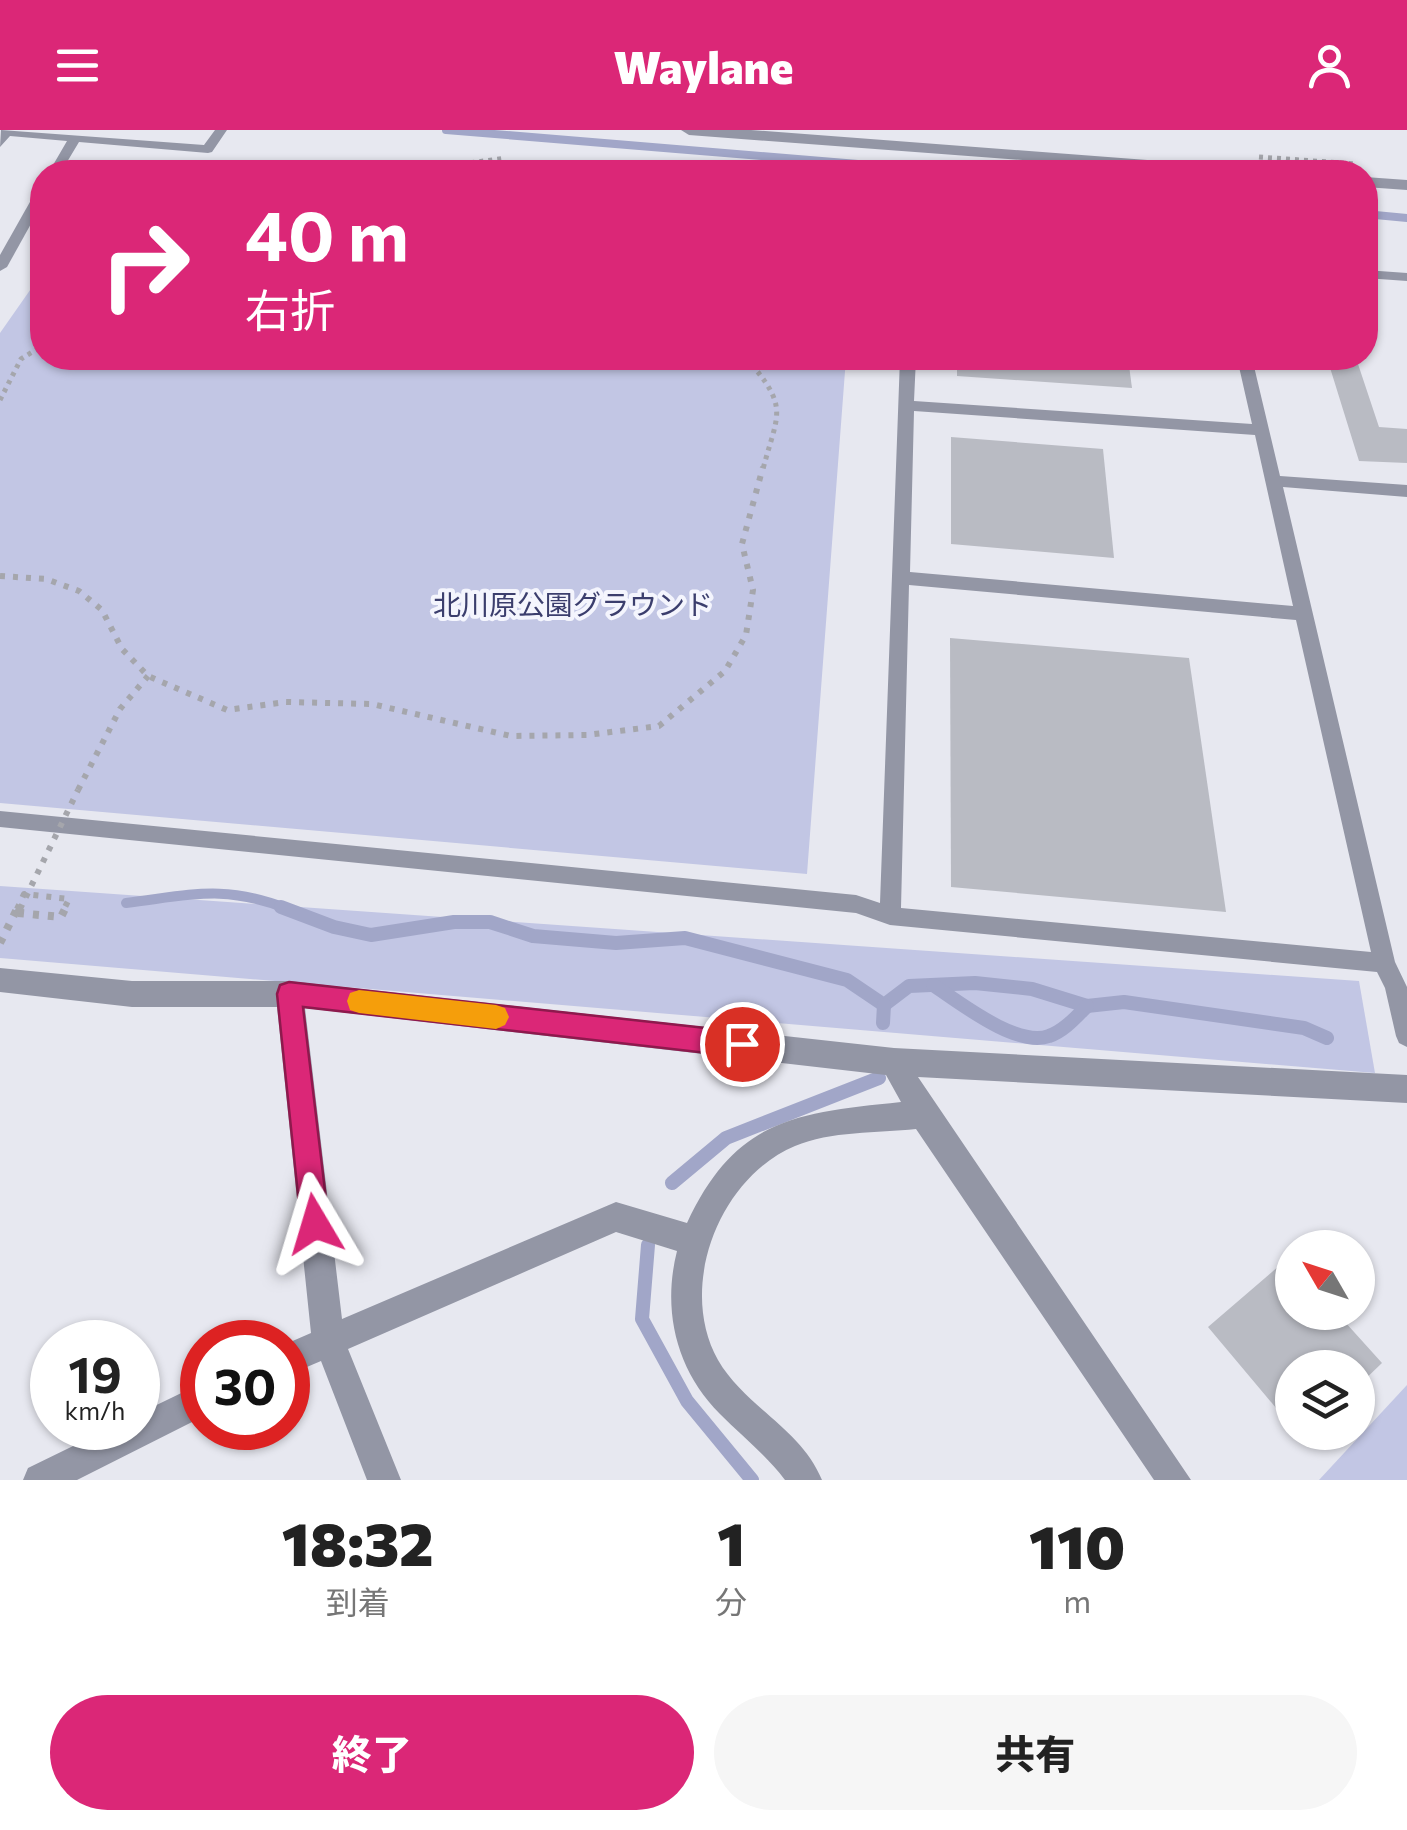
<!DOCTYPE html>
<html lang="ja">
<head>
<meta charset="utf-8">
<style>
	body { margin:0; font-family:Commissioner,"Noto Sans JP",sans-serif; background:#f6f6f6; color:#222; height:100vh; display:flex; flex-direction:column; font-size:38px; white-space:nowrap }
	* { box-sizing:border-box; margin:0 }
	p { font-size:32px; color:#767676 }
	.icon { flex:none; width:55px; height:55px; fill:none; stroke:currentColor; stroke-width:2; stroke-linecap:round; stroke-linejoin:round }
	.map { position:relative; height:1350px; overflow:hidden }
	.details { display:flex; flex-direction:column; background:#fff; flex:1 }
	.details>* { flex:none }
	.hud { position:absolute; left:30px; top:30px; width:1348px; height:210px; border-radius:40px; box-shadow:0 2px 8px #0004; background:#db2777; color:#fff; overflow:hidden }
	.needle { width:65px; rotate:309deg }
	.buttons { position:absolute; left:1275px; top:1100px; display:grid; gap:20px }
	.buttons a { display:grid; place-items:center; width:100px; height:100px; border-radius:50%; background:#fff; box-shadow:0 2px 8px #0004; font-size:50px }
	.speed { position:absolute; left:30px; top:1190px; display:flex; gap:20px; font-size:50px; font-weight:700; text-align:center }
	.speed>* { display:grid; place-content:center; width:130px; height:130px; border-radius:50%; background:#fff; box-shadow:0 2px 8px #0004; line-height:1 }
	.speed small { font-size:25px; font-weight:400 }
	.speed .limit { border:15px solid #d22; background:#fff; color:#111 }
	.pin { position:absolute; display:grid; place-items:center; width:85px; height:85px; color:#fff; margin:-42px; border:5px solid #fff; border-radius:50%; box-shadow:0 2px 10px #0007 }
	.me { position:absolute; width:110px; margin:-55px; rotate:353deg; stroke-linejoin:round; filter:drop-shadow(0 0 8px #0008) }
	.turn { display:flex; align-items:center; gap:35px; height:210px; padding:0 50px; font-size:45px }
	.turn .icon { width:130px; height:130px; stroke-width:2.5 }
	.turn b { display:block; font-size:70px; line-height:85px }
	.eta { display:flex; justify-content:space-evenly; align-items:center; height:170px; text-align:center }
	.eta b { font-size:60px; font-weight:800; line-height:70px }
	.action { display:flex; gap:20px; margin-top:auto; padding:20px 50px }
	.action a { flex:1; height:115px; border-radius:60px; background:#db2777; color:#fff; font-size:40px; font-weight:800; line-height:115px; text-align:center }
	.action a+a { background:#f6f6f6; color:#222 }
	header { display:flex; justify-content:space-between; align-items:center; height:130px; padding:0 50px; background:#db2777; color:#fff; font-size:45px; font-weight:800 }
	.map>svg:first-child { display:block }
	.green { fill:#c2c6e4 }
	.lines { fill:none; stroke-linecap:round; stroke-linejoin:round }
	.stream-far2 { stroke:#a1a6c8; stroke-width:8 }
	.stream-far1 { stroke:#a1a6c8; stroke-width:10 }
	.stream { stroke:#a1a6c8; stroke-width:14 }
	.building { fill:#b9bbc3 }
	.path-far2 { stroke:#a5a6ac; stroke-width:5; stroke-dasharray:4 5; stroke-linecap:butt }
	.path-far1 { stroke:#a5a6ac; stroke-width:6; stroke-dasharray:5 8; stroke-linecap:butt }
	.path { stroke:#a5a6ac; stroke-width:8; stroke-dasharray:6 9; stroke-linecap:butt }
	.lane { fill:#9396a5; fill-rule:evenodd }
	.street { fill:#9396a5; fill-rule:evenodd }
	.path-bridge-far1 { stroke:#a5a6ac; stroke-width:6; stroke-dasharray:5 8; stroke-linecap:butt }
	.path-bridge { stroke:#a5a6ac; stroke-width:8; stroke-dasharray:6 9; stroke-linecap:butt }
	.route { fill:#db2777; stroke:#8e194d; stroke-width:2.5 }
	.slow { fill:#f59e0b }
	.labels { text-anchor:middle; stroke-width:8; stroke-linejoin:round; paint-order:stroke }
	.park-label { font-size:28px; fill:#3b3e6d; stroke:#f4f5fd }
</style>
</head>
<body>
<header><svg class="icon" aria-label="menu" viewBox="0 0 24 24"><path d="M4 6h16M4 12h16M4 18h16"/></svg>Waylane<svg class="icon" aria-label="person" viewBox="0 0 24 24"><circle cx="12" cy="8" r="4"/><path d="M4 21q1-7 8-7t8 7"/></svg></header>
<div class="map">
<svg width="1407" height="1350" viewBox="0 0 1407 1350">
	<rect width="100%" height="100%" fill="#e7e8f0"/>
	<g class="green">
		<path d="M 42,143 L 42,228 L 846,228 L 807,744 L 0,673 L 0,203 Z"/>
		<path d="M 0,756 L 1359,851 L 1375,943 L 0,828 Z"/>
		<path d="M 1407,1255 L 1407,1350 L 1319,1350 Z"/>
	</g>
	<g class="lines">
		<g class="stream-far2">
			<path d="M 446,0 L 954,42"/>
			<path d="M 1365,84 L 1407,88"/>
		</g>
		<path class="stream-far1" d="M 126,773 C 192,765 223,754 288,779"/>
		<g class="stream">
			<path d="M 281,777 L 334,797 L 371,805 L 454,792 L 490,792 L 533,806 L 616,813 L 685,808 L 847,850 L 884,875 L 909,856 L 975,853 L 1032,859 L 1087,876 L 1124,872 L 1304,898 L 1327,908"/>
			<path d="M 933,855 C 959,872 1017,918 1049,906 C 1064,901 1076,887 1087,876"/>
			<path d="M 883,893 L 884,875"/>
			<path d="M 672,1053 L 726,1008 L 879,948"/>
			<path d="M 648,1115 L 642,1189 L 687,1271 L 752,1350"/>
		</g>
	</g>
	<g class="building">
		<path d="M 957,228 L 1128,228 L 1132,258 L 957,246 Z"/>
		<path d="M 1327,228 L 1356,228 L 1379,297 L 1407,299 L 1407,333 L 1359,331 Z"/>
		<path d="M 951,307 L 1103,319 L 1114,428 L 951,414 Z"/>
		<path d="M 950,508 L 1189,528 L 1226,782 L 951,757 Z"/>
		<path d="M 1287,1129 L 1292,1135 L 1292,1182 L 1336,1182 L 1382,1233 L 1358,1256 L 1358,1238 L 1292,1238 L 1292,1297 L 1208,1197 Z"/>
	</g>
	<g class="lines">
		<g class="path-far2">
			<path d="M 1259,27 L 1356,34"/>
			<path d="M 457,42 L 462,34 L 506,28"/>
			<path d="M 746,228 C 790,278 778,282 763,339"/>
			<path d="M 0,270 L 21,229 L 42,216"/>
		</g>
		<g class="path-far1">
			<path d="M 0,446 L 46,449 L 79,461 L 102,480 L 122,519 L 148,546 L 227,580 L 286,572 L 372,574 L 511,606 L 587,605 L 659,596 L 725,541 L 746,505 L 753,460 L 742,414 L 763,337"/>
			<path d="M 78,660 L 120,579 L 148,546"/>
			<path d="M 17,779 L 24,764 L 69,769 L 64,779"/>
		</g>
		<g class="path">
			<path d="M 18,783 L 61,787 L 66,777"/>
			<path d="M 0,813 L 18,777"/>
		</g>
		<g class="lane">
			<path d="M 1,0 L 204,15 L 215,0 L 227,0 L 212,22 L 208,23 L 79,12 L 61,42 L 49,42 L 67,11 L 10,6 L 0,17 Z"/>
			<path d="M 42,59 L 42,74 L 7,137 L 0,141 L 0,125 L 35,63 Z"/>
			<path d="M 1365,140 L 1407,143 L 1407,151 L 1365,148 Z"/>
			<path d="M 900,228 L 916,228 L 914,271 L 1252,294 L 1237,228 L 1252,228 L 1280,346 L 1407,355 L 1407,367 L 1283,357 L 1395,832 L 1407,857 L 1407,917 L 1399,913 L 1396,906 L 1385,858 L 1377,842 L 890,795 L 856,783 L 0,697 L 0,681 L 856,765 L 880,773 ZM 914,281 L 1255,305 L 1293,476 L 910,442 ZM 909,455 L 1296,490 L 1371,822 L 901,778 Z"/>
		</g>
		<g class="street">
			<path d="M 681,0 L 751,0 L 1239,37 L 1247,42 L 1182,42 L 689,5 Z"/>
			<path d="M 1365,47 L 1407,50 L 1407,60 L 1365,57 Z"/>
			<path d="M 0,838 L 132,851 L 289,851 L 894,918 L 1407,945 L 1407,973 L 918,947 L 1191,1350 L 1154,1350 L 916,999 C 878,1003 830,1001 795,1016 C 719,1048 677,1157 718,1230 C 745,1277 801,1298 822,1350 L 785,1350 C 766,1325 742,1306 720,1284 C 676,1240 662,1180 677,1121 L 616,1102 L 348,1219 L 401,1350 L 367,1350 L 321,1231 L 288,1245 L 288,1213 L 311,1203 L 277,877 L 132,877 L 0,862 ZM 305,878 L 886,945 L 901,972 C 796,983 736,988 687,1093 L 616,1072 L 342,1189 Z"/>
			<path d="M 202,1253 L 202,1287 L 77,1350 L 23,1350 L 28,1338 L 110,1298 L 138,1298 L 138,1284 Z"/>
		</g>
		<path class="path-bridge-far1" d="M 20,779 L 78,660"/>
		<path class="path-bridge" d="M 18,783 L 21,777"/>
	</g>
	<path class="route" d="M 289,852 L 742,902 L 752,906 L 755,914 L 752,923 L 742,927 L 303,877 L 329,1094 L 325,1104 L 315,1108 L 305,1104 L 301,1094 L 277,864 L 280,855 Z"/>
	<path class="slow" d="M 359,860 L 496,875 L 505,878 L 509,887 L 505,895 L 496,899 L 359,883 L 350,880 L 347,871 L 350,863 Z"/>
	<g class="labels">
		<g class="park-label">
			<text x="573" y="485">北川原公園グラウンド</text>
		</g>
	</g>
</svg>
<div class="buttons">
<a><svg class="needle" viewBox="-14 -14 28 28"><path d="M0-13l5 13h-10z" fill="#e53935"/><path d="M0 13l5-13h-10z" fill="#767676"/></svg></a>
<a><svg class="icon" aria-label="layers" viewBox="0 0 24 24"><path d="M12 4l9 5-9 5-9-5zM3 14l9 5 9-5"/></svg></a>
</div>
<div class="speed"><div>19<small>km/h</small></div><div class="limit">30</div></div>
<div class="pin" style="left:742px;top:914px;background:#d93025"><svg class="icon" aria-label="arrive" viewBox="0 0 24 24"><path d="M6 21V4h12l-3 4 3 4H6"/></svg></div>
<svg class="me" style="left:315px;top:1094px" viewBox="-20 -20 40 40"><path d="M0-17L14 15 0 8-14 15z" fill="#db2777" stroke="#fff" stroke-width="4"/></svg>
<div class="hud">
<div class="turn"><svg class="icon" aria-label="right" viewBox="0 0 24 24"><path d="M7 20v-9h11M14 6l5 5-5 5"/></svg><div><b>40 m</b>右折</div></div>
</div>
</div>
<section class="details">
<div class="eta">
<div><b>18:32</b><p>到着</p></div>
<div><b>1</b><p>分</p></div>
<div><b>110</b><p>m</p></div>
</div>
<div class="action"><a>終了</a><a>共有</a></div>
</section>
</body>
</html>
